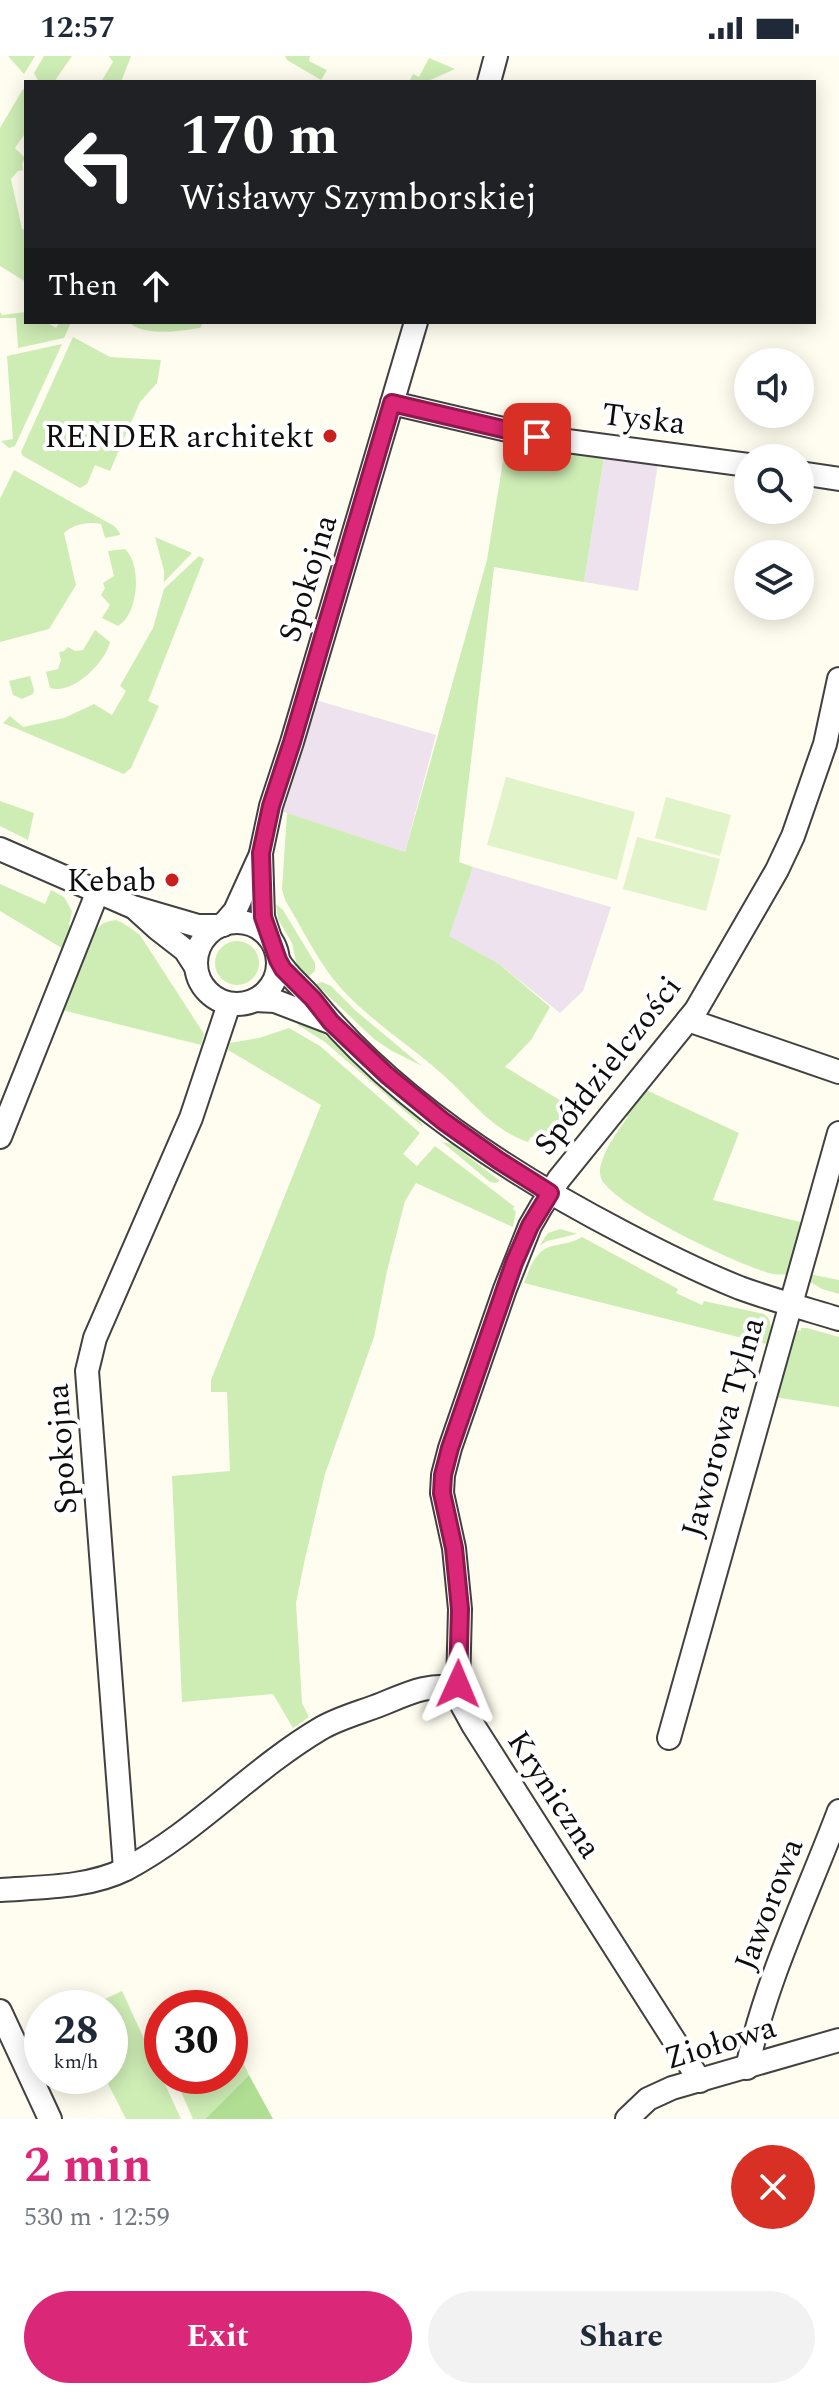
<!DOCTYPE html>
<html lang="en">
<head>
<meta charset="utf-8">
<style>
	body { margin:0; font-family:Spectral,serif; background:#f2f2f3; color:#1f2937; height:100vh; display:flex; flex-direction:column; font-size:30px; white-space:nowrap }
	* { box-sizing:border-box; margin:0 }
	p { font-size:26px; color:#747a83 }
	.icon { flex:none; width:44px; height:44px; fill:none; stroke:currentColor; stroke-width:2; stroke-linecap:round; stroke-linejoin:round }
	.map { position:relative; height:2063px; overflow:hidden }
	.details { display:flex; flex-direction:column; background:#fff; flex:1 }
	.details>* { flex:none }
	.top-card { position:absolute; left:24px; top:24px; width:792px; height:244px; border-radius:0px; box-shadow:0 4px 20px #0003; background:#202124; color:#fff; overflow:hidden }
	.tools { position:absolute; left:734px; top:292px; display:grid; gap:16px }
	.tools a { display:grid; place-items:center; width:80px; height:80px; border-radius:50%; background:#fff; box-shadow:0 4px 20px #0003; font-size:40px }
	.speed { position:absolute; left:24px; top:1934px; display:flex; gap:16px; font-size:40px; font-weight:700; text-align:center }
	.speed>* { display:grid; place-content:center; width:104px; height:104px; border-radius:50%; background:#fff; box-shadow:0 4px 20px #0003; line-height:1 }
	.speed small { font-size:20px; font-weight:400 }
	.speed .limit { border:12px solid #d22; background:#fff; color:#111 }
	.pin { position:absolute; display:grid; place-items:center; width:68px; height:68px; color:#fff; margin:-34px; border-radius:16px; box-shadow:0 4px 12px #0006 }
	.me { position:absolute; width:88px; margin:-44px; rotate:1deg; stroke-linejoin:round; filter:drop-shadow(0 0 6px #0008) }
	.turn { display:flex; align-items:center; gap:28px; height:168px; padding:0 24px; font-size:36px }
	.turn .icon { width:104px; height:104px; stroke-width:2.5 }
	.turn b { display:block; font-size:56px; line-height:68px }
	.then { display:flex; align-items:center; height:76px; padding:0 24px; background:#0003; gap:16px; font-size:30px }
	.round { display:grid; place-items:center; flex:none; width:84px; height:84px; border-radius:42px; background:#f2f2f3 }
	.head { display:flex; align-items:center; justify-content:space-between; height:136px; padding:0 24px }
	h1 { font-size:48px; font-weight:700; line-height:60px; color:#db2777 }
	.action { display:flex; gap:16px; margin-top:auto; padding:16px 24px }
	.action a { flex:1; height:92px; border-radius:48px; background:#db2777; color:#fff; font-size:32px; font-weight:700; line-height:92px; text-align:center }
	.action a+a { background:#f2f2f3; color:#1f2937 }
	.status { display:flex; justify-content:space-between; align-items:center; height:56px; padding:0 40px; background:#fff; direction:ltr }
	.status svg { height:22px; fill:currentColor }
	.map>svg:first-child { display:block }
	.industrial { fill:#ede2ed }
	.green { fill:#ceedb5 }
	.forest { fill:#b0df93 }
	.pitch { fill:#e1f3c8 }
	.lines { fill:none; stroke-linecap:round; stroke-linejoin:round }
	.minor-casing { stroke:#414141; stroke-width:26 }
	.minor { stroke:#fff; stroke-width:22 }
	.route-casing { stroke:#8e194d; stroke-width:20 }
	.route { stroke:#db2777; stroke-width:14 }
	.poi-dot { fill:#ca1f1a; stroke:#fff; stroke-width:3 }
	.labels { text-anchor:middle; stroke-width:8; stroke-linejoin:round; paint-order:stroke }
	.street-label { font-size:32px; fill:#0e0e0e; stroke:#fff }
	.poi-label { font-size:32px; fill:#0e0e0e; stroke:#fff; text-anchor:end }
</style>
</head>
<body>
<div class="status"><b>12:57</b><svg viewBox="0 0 49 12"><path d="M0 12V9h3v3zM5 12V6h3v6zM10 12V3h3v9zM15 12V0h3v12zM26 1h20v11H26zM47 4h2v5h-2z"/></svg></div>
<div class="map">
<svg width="839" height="2063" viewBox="0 0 839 2063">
	<rect width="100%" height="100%" fill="#fffdef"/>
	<g class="industrial">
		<path d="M 606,389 L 660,395 L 638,535 L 584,526 Z"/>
		<path d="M 305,641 L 436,679 L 405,796 L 280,755 Z"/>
		<path d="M 473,811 L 611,851 L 583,935 L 560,957 L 499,908 L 448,880 Z"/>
	</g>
	<g class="green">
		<path d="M 8,0 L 35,0 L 24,18 Z"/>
		<path d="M 44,0 L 72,0 L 56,23 L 57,26 L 39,26 L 34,17 Z"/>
		<path d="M 109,0 L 131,0 L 121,26 L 102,24 L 113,6 Z"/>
		<path d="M 285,0 L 310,0 L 309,5 L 327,14 L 321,24 L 287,4 Z"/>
		<path d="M 429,2 L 455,13 L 426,26 L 409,26 L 413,18 L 419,21 Z"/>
		<path d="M 26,32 L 26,76 L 15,92 L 25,102 L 22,108 L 23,114 L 18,115 L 11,123 L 22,173 L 26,174 L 26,226 L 0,210 L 0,72 L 23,33 Z"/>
		<path d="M 0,256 L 2,259 L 26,256 L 26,266 L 46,266 L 56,272 L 60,266 L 69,266 L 70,269 L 64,282 L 18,292 L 16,262 L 0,262 Z"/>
		<path d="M 133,266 L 201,266 L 202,269 L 200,272 C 180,275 150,280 132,269 Z"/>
		<path d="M 73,281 L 110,301 L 161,304 L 157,327 L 140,346 L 110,415 L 95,409 L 87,428 L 80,432 L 23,400 L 21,396 Z"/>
		<path d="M 62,288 L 15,390 L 9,392 L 1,385 L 13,383 L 7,300 Z"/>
		<path d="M 507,380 L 605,395 L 584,526 L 494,511 L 459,806 L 473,811 L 449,880 L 499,908 L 550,951 L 531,984 L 505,1011 L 586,1060 C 564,1077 560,1087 531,1081 L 528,1086 C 491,1074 469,1041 441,1017 C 406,986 363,960 334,924 C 315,900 301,870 285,844 L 282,833 L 287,757 L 405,796 L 487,504 Z"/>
		<path d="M 14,414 L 114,470 L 120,477 L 120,479 L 105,482 L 101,468 C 89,465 73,468 64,477 L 76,529 L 49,573 L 0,586 L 0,443 Z"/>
		<path d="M 155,481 L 192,497 L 164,526 L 164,515 Z"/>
		<path d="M 125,493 C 142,509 139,558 118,570 L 102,562 L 110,549 L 101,539 L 105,532 L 103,527 L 114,520 L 108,495 Z"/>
		<path d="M 199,500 L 204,503 L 148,645 L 159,650 L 131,712 L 124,718 L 3,667 L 10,660 L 23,671 L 64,662 L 94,648 L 112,659 L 126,635 L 120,630 L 153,572 L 164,533 Z"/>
		<path d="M 95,574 L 110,586 C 105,607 73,639 50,632 L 46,616 L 58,613 L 61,604 L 59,596 L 64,595 L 68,591 L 75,595 L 83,594 Z"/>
		<path d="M 30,620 L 34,634 L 33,638 L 22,643 L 13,639 L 9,625 Z"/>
		<path d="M 0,745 L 34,757 L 28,784 L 0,770 Z"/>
		<path d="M 0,828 L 45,848 L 51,834 L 64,841 L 72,855 L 69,869 L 74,872 L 65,894 L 0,855 Z"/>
		<path d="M 276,848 L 283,854 L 315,907 L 315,915 L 308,921 L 297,910 L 292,887 L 278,863 Z"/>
		<path d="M 116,864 L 123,867 L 140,879 L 204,978 L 201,989 L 62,954 C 70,933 83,888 98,872 C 103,866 109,865 116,864 Z"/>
		<circle cx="237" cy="907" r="22"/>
		<path d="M 322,926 L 331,930 L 356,955 L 422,1010 L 392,995 L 374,983 L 316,928 Z"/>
		<path d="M 297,962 C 343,987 380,1025 418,1060 L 423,1071 L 325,986 L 298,969 Z"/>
		<path d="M 289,972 L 320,990 L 420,1077 L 403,1098 L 417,1110 L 435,1090 L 515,1151 L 513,1152 L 514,1155 L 516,1154 L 513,1171 L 416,1127 L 405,1145 L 387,1215 L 374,1281 L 325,1418 L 304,1507 L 296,1547 L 302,1647 L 309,1661 L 293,1672 L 273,1638 L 182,1646 L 172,1420 L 230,1415 L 227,1336 L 211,1336 L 211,1324 L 321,1049 L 228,994 L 230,987 L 259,982 Z"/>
		<path d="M 644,1033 L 739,1077 L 713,1144 L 804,1167 L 792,1219 C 786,1218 779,1219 773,1218 C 742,1211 611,1149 601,1122 C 595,1106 618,1074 628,1061 L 623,1057 Z"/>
		<path d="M 442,1086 L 452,1088 L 500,1125 L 496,1127 L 490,1126 Z"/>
		<path d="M 560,1173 L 577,1178 L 547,1185 L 539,1190 L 548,1177 Z"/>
		<path d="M 582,1181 L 678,1233 L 676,1237 L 702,1249 L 704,1245 L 764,1258 C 775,1266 770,1276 766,1288 L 524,1227 C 531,1209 536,1192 557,1189 C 566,1187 574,1186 582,1181 Z"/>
		<path d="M 809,1218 L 839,1224 L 839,1238 L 822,1233 L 807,1224 Z"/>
		<path d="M 801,1272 L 807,1272 L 839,1281 L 839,1351 L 774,1341 L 791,1279 L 795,1279 L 798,1274 L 801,1275 Z"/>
		<path d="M 122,1935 L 181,2063 L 126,2063 L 104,2020 L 110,2020 L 110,1952 L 86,1952 Z"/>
		<path d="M 230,1979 L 249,2019 L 205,2063 L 193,2063 L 174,2020 L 230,2020 Z"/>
	</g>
	<path class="forest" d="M 249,2019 L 273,2063 L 205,2063 Z"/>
	<g class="pitch">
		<path d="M 506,721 L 635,756 L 617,824 L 487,789 Z"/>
		<path d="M 666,741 L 731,759 L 720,800 L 655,782 Z"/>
		<path d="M 637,781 L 720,803 L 706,855 L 623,833 Z"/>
	</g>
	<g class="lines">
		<g class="minor-casing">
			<g id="minor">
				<path d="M 489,26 L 496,0"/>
				<path d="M 392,347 L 537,381 L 748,409"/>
				<path d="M 800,417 L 839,423"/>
				<path d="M 0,793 L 133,851 L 198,870 L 219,870"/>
				<path d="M 137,854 L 158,873 L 185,894 L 196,911"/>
				<circle cx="237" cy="907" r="41"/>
				<path d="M 223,869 L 235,855 L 261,798"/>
				<path d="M 270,882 L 263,861 L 261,797 L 271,750 L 292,686 L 416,266"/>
				<path d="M 278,904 C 288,921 302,930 314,945 C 395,1044 512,1119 624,1177 C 662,1197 700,1216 740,1232 C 773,1244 806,1253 839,1263"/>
				<path d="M 255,944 L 275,945 L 330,966"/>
				<path d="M 688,964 L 839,1016"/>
				<path d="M 0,1081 L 98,835"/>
				<path d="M 669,1682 L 839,1077"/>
				<path d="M 125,1813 L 87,1315 L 95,1282 L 191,1062 L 229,948"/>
				<path d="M 0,1834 C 41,1831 88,1832 126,1813 C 196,1776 251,1714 320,1673 C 338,1662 362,1656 382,1648 C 409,1637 429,1627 458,1632"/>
				<path d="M 0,1955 L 50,2063"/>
				<path d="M 747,2012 C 766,1923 807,1840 839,1755"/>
				<path d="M 700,2025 L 473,1669 L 462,1649 L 458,1632 L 460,1553 L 454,1492 L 442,1437 L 443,1419 L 450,1392 L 505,1233 L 530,1170 L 541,1151 L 559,1123 L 696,954 L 777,814 L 793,780 L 825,688 L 839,623"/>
				<path d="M 627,2063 L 648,2043 L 672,2032 L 839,1984"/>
			</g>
		</g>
		<use href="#minor" class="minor"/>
	</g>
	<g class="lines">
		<g class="route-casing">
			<path id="route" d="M 458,1628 L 460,1553 L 454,1492 L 442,1437 L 443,1419 L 450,1392 L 514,1207 L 530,1170 L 550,1137 L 498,1104 L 443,1065 L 387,1019 L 331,966 L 313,943 L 283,913 L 278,904 L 263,861 L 261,797 L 271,750 L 292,686 L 392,347 L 537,381"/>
		</g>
		<use href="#route" class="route"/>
	</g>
	<g class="poi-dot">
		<circle cx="330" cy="380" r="8"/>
		<circle cx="172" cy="824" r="8"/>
	</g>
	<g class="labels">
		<g class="street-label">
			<text transform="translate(644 362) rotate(7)" y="11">Tyska</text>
			<text transform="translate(307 522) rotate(-73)" y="11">Spokojna</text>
			<text transform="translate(607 1009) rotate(-52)" y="11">Spółdzielczości</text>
			<text transform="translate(722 1371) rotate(-74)" y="11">Jaworowa Tylna</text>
			<text transform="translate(61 1393) rotate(-94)" y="11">Spokojna</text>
			<text transform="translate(555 1738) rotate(57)" y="11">Kryniczna</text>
			<text transform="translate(768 1848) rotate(-69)" y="11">Jaworowa</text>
			<text transform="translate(720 1986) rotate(-17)" y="11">Ziołowa</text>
		</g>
		<g class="poi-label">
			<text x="314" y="391">RENDER architekt</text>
			<text x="156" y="835">Kebab</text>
		</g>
	</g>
</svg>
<div class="tools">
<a><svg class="icon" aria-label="sound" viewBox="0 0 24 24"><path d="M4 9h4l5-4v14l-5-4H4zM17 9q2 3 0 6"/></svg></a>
<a><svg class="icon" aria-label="search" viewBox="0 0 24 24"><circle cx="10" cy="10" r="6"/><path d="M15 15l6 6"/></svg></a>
<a><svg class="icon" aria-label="layers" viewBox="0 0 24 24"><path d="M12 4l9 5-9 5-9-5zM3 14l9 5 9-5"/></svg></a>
</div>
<div class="speed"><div>28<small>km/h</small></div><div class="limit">30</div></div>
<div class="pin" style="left:537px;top:381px;background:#d93025"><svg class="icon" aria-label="arrive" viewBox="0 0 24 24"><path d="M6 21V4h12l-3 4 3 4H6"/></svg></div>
<svg class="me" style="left:458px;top:1628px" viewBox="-20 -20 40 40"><path d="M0-17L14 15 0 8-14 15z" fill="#db2777" stroke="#fff" stroke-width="4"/></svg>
<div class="top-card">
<div class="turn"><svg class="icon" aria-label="left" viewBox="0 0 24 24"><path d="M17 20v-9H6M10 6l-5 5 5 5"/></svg><div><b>170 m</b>Wisławy Szymborskiej</div></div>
<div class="then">Then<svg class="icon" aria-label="ahead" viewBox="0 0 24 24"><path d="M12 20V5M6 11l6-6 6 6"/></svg></div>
</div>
</div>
<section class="details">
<div class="head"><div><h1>2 min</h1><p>530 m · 12:59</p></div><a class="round" style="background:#d93025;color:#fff"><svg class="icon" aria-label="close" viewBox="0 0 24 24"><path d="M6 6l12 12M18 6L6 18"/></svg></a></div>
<div class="action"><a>Exit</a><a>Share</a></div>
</section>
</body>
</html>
